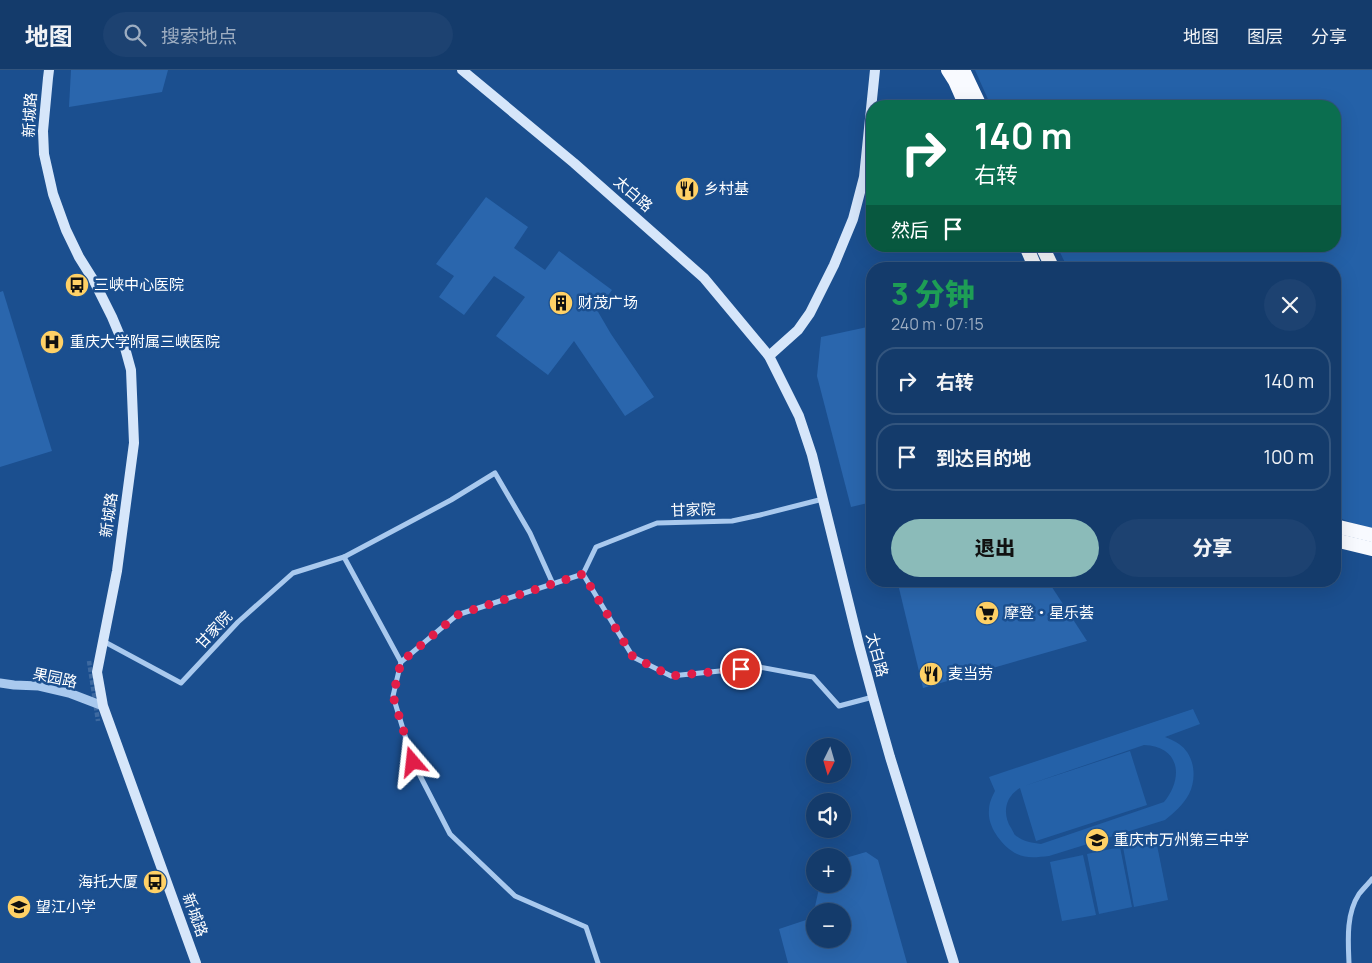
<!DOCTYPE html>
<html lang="zh">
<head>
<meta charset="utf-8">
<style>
	body { margin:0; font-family:Manrope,"Noto Sans SC",sans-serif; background:#1d4271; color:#f1f3f6; height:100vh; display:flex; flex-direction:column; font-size:19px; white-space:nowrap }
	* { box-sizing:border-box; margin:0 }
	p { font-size:16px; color:#9dadc1 }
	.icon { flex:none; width:28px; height:28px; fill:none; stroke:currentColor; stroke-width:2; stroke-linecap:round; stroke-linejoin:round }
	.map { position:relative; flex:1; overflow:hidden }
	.drawer { position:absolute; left:866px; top:192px; width:475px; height:325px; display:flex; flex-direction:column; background:#143b6b; border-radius:20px; box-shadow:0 5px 20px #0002,0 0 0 1px #33557e }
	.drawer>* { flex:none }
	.top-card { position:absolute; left:866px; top:30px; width:475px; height:152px; border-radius:20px; box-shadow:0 5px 20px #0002,0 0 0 1px #33557e; background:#0b6e4f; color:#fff; overflow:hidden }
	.needle { width:32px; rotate:185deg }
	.fabs { position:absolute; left:806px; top:668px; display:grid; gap:10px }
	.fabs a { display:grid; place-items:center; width:45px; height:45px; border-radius:50%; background:#143b6b; box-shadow:0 5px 20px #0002,0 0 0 1px #33557e; font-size:25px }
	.pin { position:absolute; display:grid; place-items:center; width:42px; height:42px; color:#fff; margin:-21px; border:2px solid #fff; border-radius:50%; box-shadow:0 1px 5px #0007 }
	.me { position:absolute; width:55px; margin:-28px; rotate:343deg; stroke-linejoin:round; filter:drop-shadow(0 0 4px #0008) }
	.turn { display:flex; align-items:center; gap:18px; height:105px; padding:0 25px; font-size:22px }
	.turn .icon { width:65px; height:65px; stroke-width:2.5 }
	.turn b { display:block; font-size:35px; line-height:42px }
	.then { display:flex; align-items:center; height:48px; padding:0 25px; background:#0003; gap:10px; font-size:19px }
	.round { display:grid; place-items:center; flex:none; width:52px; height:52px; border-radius:26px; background:#1d4271 }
	.summary { display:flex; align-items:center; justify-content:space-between; height:85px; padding:0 25px }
	h1 { font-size:30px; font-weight:800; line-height:38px; color:#1e9e55 }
	.cta { display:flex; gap:10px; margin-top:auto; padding:10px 25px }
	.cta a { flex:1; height:58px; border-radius:30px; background:#8bbbb9; color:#111; font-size:20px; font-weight:800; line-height:58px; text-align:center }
	.cta a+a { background:#1d4271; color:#f1f3f6 }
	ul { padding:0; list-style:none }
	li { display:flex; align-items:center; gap:15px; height:68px; margin:0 10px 8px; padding:0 15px; border:2px solid #33557e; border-radius:20px }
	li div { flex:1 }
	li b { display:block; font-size:19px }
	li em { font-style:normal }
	header { display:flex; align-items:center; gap:30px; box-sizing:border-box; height:70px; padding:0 25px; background:#143b6b; border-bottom:1px solid #33557e }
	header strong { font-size:24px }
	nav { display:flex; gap:28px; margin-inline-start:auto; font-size:18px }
	.search { width:350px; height:45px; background:#1d4271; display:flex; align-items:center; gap:12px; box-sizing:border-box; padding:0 18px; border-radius:28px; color:#9dadc1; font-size:19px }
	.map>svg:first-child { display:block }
	.green { fill:#2461a8; fill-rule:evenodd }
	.building { fill:#2a66ad }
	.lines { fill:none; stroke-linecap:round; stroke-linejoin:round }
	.pedestrian-tunnel { stroke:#3d69a0; stroke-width:4.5; stroke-dasharray:4.5 2; stroke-linecap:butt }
	.minor { stroke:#a9c9ee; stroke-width:5 }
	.tertiary { stroke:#a9c9ee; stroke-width:9 }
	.secondary { stroke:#d6e6fa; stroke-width:10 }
	.trunk { stroke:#f8faff; stroke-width:14 }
	.route { stroke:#e11d48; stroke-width:9; stroke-dasharray:0 16.2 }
	.labels { text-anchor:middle; stroke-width:5; stroke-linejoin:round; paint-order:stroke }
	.street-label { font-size:15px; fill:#fff; stroke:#1b4f8f }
	.poi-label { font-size:15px; fill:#fff; stroke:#1b4f8f; text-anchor:start }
</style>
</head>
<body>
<header>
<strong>地图</strong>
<div class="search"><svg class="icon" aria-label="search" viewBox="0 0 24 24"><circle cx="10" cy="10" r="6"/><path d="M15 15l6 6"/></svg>搜索地点</div>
<nav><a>地图</a><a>图层</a><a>分享</a></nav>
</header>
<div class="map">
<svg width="1372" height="893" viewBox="0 0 1372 893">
	<rect width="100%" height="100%" fill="#1b4f8f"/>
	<g class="green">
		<path d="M 975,0 L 1372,0 L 1372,458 L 1352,453 L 1335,446 L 1335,199 L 1068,199 L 1057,176 L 1335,176 L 1335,36 L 991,36 Z"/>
		<path d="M 1193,639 L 1200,654 L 1165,667 C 1170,669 1175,671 1179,674 C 1195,685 1197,708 1189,724 C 1183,735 1174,743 1165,750 L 1049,786 C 1038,787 1027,789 1017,784 C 1003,777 987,757 989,740 C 989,733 992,727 995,721 L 989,707 ZM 1144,675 C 1180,676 1184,708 1164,732 L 1041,774 C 1032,773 1023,772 1015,765 C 1014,764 1012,759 1011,758 C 1002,743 1005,727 1020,718 L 1036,771 L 1147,735 L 1130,681 L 1024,716 Z"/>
		<path d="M 1156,770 L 1168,830 L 1134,837 L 1123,777 Z"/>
		<path d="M 1120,777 L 1132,837 L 1099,844 L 1087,784 Z"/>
		<path d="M 1083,785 L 1096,845 L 1062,851 L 1050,792 Z"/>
	</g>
	<g class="building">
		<path d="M 71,0 L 168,0 L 162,22 L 69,37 Z"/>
		<path d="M 486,127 L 528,157 L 514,178 L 545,200 L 559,181 L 612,220 L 597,240 L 611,264 L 654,327 L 625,346 L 574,271 L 548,305 L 496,266 L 525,227 L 494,206 L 464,245 L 439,227 L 454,206 L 436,194 Z"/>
		<path d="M 3,221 L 52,381 L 0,397 L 0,222 Z"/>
		<path d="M 872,256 L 872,432 L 851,437 L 817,306 L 821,267 Z"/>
		<path d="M 909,511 L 1048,511 L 1087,571 L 923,618 L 898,514 Z"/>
		<path d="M 866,782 L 878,790 L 907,893 L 788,893 L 779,859 L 815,847 L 815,869 L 842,869 L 842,841 L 814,841 L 820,814 L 842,814 L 842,789 Z"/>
	</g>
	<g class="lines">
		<path class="pedestrian-tunnel" d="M 89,591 L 98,651"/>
		<g class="minor">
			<path d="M 344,487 L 451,430 L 495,403 L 530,463 L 553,514"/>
			<path d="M 583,504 L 596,477 L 657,453 L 732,451 L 760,445 L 823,429"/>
			<path d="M 103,571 L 181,613 L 238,552 L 293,503 L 344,487 L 401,592"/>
			<path d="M 598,893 L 586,857 L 515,826 L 450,764 L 413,692 L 393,626 L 401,592 L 457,545 L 583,504 L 633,587 L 671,606 L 759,597 L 813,607 L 839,636 L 873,627"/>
			<path d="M 1349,893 C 1348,870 1346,844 1359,824 C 1363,819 1368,814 1372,809"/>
		</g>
		<path class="tertiary" d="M 0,613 L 14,615 L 39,616 L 69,623 L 103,636"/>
		<g class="secondary">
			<path d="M 49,0 L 48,8 L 43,61 L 44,84 L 53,124 L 66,160 L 79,187 L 94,211 L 112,247 L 125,278 L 131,300 L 134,373 L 117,501 L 97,602 L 103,636 L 196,893"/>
			<path d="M 462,0 L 574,93 L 704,208 L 769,286 L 799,346 L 812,385 L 859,575 L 873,627 L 890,687 L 954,893"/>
			<path d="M 769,286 L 798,260 L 810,243 L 834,195 L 853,149 L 864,107 L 875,0"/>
		</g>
		<g class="trunk">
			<path d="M 948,0 L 955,11 L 966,36"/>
			<path d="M 963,0 L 980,36"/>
			<path d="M 1026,176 L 1036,199"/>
			<path d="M 1042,176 L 1053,199"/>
			<path d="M 1335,456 L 1372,465"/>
			<path d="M 1335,470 L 1372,479"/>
		</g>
	</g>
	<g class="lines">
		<path class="route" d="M 413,692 L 393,626 L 401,592 L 457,545 L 583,504 L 633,587 L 671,606 L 741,599"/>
	</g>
	<defs>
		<g id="restaurant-disc" transform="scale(1.25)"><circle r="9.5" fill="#ffd166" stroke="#1b4f8f"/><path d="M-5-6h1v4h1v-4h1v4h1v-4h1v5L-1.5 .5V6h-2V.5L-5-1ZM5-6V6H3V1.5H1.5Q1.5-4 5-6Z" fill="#111"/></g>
		<g id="bus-disc" transform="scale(1.25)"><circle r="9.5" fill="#ffd166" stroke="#1b4f8f"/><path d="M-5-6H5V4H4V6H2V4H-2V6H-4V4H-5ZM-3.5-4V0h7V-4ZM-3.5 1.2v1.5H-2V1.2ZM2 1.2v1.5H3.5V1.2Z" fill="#111"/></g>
		<g id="building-disc" transform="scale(1.25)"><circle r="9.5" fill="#ffd166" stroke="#1b4f8f"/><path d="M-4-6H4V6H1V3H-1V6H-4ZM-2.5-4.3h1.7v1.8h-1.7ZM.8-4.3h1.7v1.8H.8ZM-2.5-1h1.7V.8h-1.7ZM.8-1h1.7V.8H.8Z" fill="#111"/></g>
		<g id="hospital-disc" transform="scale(1.25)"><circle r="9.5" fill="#ffd166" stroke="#1b4f8f"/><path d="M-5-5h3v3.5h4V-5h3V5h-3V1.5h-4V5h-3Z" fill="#111"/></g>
		<g id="supermarket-disc" transform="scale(1.25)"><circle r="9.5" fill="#ffd166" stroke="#1b4f8f"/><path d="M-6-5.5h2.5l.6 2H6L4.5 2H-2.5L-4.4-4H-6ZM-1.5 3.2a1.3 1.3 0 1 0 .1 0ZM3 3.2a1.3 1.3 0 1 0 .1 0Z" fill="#111"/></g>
		<g id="school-disc" transform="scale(1.25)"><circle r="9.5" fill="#ffd166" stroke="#1b4f8f"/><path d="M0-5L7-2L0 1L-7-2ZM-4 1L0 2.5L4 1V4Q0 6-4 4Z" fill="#111"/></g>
	</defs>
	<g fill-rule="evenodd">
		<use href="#restaurant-disc" x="687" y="119"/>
		<use href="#bus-disc" x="77" y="215"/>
		<use href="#building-disc" x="561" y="233"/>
		<use href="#hospital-disc" x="52" y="272"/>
		<use href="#supermarket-disc" x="987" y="543"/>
		<use href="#restaurant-disc" x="931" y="604"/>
		<use href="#school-disc" x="1097" y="770"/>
		<use href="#bus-disc" x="155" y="812"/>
		<use href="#school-disc" x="19" y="837"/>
	</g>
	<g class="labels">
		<g class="street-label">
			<text transform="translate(30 45) rotate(-87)" y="5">新城路</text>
			<text transform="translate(633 124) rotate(41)" y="5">太白路</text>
			<text transform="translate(693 440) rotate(-2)" y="5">甘家院</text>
			<text transform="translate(109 445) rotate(-82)" y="5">新城路</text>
			<text transform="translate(214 560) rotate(-47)" y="5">甘家院</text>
			<text transform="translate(877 585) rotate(75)" y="5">太白路</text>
			<text transform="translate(55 608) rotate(12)" y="5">果园路</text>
			<text transform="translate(195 845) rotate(70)" y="5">新城路</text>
		</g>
		<g class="poi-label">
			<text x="704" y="124">乡村基</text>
			<text x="94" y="220">三峡中心医院</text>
			<text x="578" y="238">财茂广场</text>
			<text x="70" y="277">重庆大学附属三峡医院</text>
			<text x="1004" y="548">摩登・星乐荟</text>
			<text x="948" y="609">麦当劳</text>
			<text x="1114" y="775">重庆市万州第三中学</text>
			<text x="138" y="817" text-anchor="end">海托大厦</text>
			<text x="36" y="842">望江小学</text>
		</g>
	</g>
</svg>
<div class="fabs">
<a><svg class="needle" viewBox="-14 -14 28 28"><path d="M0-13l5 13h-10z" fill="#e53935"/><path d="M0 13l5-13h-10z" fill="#9dadc1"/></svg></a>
<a><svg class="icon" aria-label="sound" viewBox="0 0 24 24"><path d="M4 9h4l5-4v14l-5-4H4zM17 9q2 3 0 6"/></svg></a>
<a>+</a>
<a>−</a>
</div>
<div class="pin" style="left:741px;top:599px;background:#d93025"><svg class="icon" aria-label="arrive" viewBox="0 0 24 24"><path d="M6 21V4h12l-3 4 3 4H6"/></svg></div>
<svg class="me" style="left:413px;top:692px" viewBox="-20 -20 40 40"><path d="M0-17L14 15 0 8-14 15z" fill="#e11d48" stroke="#fff" stroke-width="4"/></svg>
<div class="top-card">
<div class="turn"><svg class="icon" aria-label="right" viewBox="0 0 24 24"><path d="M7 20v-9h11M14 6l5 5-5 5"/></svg><div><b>140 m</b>右转</div></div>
<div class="then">然后<svg class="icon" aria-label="arrive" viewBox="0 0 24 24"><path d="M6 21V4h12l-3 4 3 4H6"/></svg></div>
</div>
<section class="drawer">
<div class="summary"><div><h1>3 分钟</h1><p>240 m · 07:15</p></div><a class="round"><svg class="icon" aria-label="close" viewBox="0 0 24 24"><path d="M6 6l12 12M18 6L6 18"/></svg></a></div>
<ul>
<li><svg class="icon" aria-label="right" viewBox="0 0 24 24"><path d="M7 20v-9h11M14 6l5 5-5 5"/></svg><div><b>右转</b></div><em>140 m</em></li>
<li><svg class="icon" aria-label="arrive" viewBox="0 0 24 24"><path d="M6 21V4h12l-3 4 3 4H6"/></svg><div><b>到达目的地</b></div><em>100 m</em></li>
</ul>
<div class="cta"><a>退出</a><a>分享</a></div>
</section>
</div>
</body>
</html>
